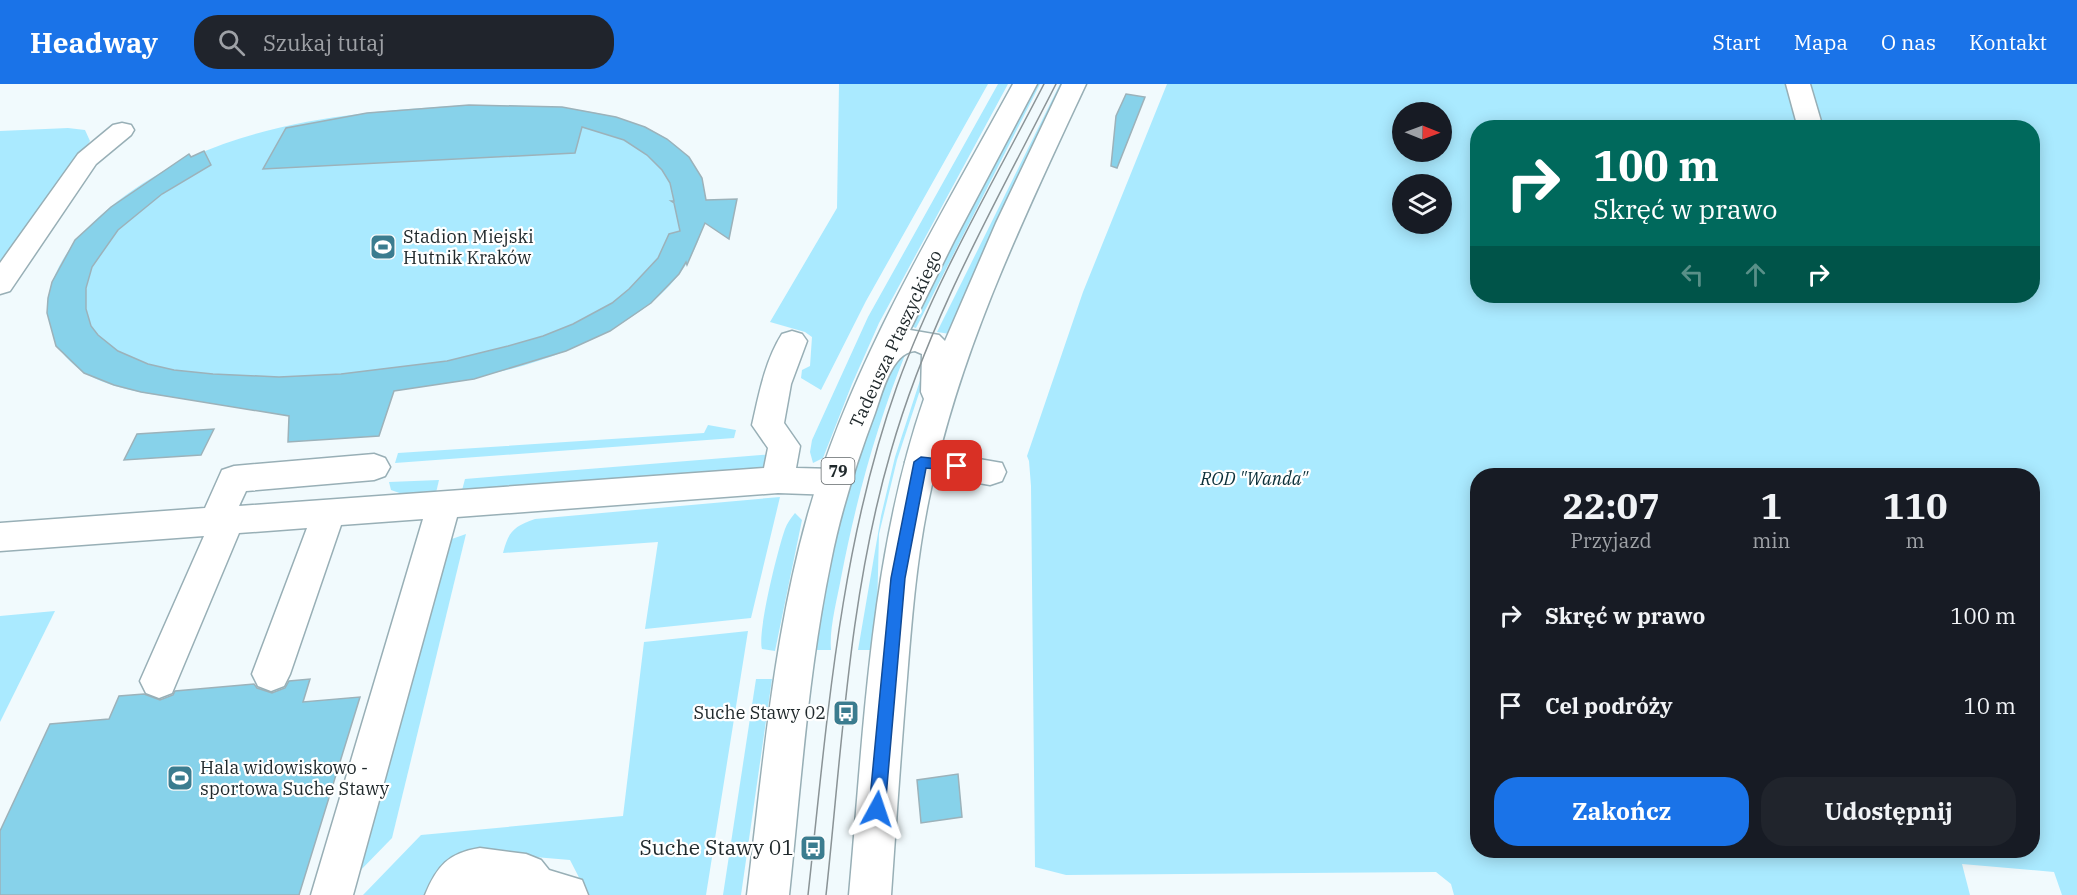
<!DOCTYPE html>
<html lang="pl">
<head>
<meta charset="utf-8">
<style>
	body { margin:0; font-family:"IBM Plex Serif",serif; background:#20242c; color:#f1f3f6; height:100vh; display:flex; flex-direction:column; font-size:22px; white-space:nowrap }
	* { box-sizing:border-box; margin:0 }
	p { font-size:20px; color:#9ea1a6 }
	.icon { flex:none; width:33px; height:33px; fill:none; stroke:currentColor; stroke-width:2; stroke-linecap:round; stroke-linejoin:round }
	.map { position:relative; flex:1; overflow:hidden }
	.side { position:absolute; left:1470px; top:384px; width:570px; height:390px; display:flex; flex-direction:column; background:#171b24; border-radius:24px; box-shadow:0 3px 15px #0003 }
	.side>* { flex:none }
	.hud { position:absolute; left:1470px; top:36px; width:570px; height:183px; border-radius:24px; box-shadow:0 3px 15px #0003; background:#00695c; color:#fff; overflow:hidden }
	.needle { width:39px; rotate:91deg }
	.controls { position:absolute; left:1392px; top:18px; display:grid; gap:12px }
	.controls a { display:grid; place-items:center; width:60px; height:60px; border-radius:50%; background:#171b24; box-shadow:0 3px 15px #0003; font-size:30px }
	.pin { position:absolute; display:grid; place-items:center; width:51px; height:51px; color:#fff; margin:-26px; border-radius:12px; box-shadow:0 3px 9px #0006 }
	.me { position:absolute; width:66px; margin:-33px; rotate:5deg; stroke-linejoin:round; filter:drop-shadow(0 0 4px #0008) }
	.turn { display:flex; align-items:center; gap:21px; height:126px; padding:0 24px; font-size:27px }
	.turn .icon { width:78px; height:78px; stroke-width:2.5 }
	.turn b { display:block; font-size:42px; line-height:51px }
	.lanes { display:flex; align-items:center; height:57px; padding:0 24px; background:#0003; justify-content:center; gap:30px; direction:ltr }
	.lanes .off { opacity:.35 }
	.eta { display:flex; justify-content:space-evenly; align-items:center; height:102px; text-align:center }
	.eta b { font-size:36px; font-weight:700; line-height:42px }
	.primary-button { display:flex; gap:12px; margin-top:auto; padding:12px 24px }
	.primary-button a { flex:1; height:69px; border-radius:24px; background:#1a73e8; color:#fff; font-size:24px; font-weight:700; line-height:69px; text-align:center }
	.primary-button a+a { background:#20242c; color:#f1f3f6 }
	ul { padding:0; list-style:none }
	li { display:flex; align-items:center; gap:18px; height:90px; padding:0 24px }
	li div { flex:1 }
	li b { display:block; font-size:22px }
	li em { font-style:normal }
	header { display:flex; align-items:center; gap:36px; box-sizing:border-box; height:84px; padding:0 30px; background:#1a73e8; color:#fff }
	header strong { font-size:28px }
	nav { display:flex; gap:33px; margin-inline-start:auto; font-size:21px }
	.search { width:420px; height:54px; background:#20242c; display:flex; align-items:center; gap:15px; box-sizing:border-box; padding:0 21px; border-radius:24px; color:#9ea1a6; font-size:22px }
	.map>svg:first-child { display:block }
	.green { fill:#aaeaff; fill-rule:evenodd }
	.building { fill:#87d2ea; stroke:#9cb2ba; stroke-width:1.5 }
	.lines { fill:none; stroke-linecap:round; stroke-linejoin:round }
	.minor-casing { stroke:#98afb6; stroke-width:3 }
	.major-casing { stroke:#98afb6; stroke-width:3 }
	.minor { fill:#fff; fill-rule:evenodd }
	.major { fill:#fff; fill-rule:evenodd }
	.tram { stroke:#8a9396; stroke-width:1.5 }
	.route { fill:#1a73e8; stroke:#114b97; stroke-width:1.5 }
	.labels { text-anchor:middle; stroke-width:4.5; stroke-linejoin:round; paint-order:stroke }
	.shield { fill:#fff; stroke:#62686b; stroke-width:1.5 }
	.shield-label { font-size:16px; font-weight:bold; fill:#1f282b }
	.poi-label { font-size:18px; fill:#1f282b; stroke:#fff; text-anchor:start }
	.street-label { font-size:18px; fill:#1f282b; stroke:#fff }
	.park-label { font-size:18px; font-style:italic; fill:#0a2f39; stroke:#fff }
	.near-poi-label { font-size:21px; fill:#1f282b; stroke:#fff; text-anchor:end }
</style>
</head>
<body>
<header>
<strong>Headway</strong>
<div class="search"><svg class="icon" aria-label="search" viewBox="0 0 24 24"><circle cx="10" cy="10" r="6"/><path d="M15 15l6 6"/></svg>Szukaj tutaj</div>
<nav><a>Start</a><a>Mapa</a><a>O nas</a><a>Kontakt</a></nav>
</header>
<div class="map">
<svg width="2077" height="811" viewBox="0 0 2077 811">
	<rect width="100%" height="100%" fill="#f1fafd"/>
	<g class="green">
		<path d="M 839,0 L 988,0 L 866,217 L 821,306 L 801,294 L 802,286 L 810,282 L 812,253 L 805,248 L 770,238 L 837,124 Z"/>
		<path d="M 998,0 L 1008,0 L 879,239 L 852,300 L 823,374 L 813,379 L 810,368 L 812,356 L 868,233 Z"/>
		<path d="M 1036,0 L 1040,0 L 916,244 L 910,242 L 921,220 Z"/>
		<path d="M 1060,0 L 1064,0 L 950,250 L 937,248 Z"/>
		<path d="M 1167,0 L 2077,0 L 2077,811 L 2062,811 L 2054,788 L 1962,780 L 1970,811 L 1454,811 L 1451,800 L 1436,788 L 1066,791 L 1035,783 L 1031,402 L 1029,377 L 1027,372 L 1083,208 ZM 1402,28 L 1442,28 L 1442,68 L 1402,68 ZM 1478,44 L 2032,44 L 2032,212 L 1478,212 ZM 1402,100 L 1442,100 L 1442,140 L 1402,140 ZM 1478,392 L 2032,392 L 2032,766 L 1478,766 Z"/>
		<path d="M 469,21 C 527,22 590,20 644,43 C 734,80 715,167 651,219 C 626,239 597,254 568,266 C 498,295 429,301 355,306 C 305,310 255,313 205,317 C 170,313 112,308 82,287 C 65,275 54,261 50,240 C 34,165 134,99 193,72 C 279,34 377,26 469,21 Z"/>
		<path d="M 68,44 L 85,46 L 90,57 L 0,186 L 0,47 Z"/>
		<path d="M 907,266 C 877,339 856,416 841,494 C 837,516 829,545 831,566 L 812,566 L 840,424 L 883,304 L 897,273 Z"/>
		<path d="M 927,275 L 927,285 L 897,376 L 879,450 L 876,566 L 858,566 L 881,432 L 895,373 Z"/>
		<path d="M 708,341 L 736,346 L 734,354 L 395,379 L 398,369 L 704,349 Z"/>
		<path d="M 773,370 L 768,384 L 461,410 L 465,395 Z"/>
		<path d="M 439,396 L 435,413 L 408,412 L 391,406 L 389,398 Z"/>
		<path d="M 780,413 L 751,534 L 645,545 L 658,458 L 503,469 C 509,447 513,443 535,435 Z"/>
		<path d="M 795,429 L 802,436 L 775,567 L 762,565 C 757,548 778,465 785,445 C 787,439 791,434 795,429 Z"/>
		<path d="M 466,450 L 392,754 L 354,793 L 449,456 Z"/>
		<path d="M 55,527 L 0,638 L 0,532 Z"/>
		<path d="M 748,547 L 706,811 L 588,811 L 570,776 L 465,767 L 431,811 L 363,811 L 421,751 L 623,732 L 644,558 Z"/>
		<path d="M 756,595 L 772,595 L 741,811 L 723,811 Z"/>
	</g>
	<g class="building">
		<path d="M 1126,10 L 1145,13 L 1117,84 L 1111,82 L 1116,32 Z"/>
		<path d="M 469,21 L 562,23 L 616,33 L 645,43 L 667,55 L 689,73 L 702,94 L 706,116 L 737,115 L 729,155 L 705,139 L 687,181 L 686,178 L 679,190 L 651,219 L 610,247 L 566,267 L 474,295 L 394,307 L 379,352 L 288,358 L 289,332 L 141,308 L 114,301 L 84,289 L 56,262 L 47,229 L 48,214 L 52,198 L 75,156 L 111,123 L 189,70 L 191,73 L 204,67 L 211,81 L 162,110 L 118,146 L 92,183 L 86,204 L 86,225 L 91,242 L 98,251 L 118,267 L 148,280 L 174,286 L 213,290 L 279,293 L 341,290 L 447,277 L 508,262 L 543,252 L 573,240 L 612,219 L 629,205 L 658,174 L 669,150 L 680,147 L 674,119 L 671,117 L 674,117 L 670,99 L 662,86 L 647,71 L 624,56 L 582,43 L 575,69 L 263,85 L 286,44 L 367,29 Z"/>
		<path d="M 214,345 L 201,371 L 124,376 L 137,350 Z"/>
		<path d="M 310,595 L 303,618 L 360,613 L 299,811 L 0,811 L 0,747 L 50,640 L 109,635 L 119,612 L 144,610 L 160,616 L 173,611 L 175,607 L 254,600 L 257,604 L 272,609 L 285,604 L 289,597 Z"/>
		<path d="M 958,690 L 962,733 L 921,739 L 917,696 Z"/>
	</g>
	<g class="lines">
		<g class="minor-casing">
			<g id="minor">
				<path d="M 1786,0 L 1810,0 L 1823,44 L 1798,44 Z"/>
				<path d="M 122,39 L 131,41 L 134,46 L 131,51 L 96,80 L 10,207 L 0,210 L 0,179 L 78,70 L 113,41 Z"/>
				<path d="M 792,247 L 802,250 L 807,257 L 791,300 L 784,339 L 800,362 L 796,384 L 835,385 L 847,389 L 851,398 L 847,407 L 835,411 L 778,409 L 457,433 L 353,811 L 311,811 L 423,435 L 341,441 L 290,590 L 284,602 L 271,607 L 258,602 L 252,590 L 307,444 L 239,449 L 172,609 L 159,614 L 146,609 L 140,597 L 204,452 L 0,467 L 0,439 L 205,424 L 222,386 L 234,382 L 374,370 L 385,374 L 390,383 L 385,392 L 374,396 L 246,407 L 239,422 L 764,384 L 768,364 L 752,341 C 759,310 765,277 782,250 Z"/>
				<path d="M 921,365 L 1002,379 L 1006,388 L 1002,397 L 990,401 L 910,387 L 905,378 L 910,369 Z"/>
				<path d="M 480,764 L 526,770 L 541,776 L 549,786 L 582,796 L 588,811 L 425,811 C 437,782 448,769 480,764 Z"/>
			</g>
		</g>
		<g class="major-casing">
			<path id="major" d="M 1013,0 L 1037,0 L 954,157 L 910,246 L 939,251 L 945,257 L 996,139 L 1062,0 L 1086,0 C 1025,131 961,263 931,405 C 917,468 912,531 907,594 C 901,666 896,739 891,811 L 849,811 C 864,646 870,472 924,315 L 921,308 L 922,270 L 915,267 C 891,269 882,310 875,329 C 857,377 841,426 831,477 C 808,587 801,700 789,811 L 747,811 C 763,684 773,554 808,430 C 852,277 937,139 1013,0 Z"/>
		</g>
		<use href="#minor" class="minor"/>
		<use href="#major" class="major"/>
		<g class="tram">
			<path d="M 808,811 C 827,640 839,465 897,302 C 935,197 993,99 1044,0"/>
			<path d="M 826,811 C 842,663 849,511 891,367 C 928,237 995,120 1056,0"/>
		</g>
	</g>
	<path class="route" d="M 921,373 L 957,377 L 963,382 L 957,387 L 926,384 L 905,494 L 885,725 L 883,730 L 877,733 L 871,730 L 869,725 L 891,494 L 914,378 Z"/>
	<defs>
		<g id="stadium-square" transform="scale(1.35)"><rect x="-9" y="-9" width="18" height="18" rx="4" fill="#3b7c8f" stroke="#fff"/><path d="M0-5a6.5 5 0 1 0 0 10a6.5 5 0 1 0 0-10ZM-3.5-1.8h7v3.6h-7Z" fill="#fff"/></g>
		<g id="bus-square" transform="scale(1.35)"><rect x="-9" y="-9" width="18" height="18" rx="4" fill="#3b7c8f" stroke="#fff"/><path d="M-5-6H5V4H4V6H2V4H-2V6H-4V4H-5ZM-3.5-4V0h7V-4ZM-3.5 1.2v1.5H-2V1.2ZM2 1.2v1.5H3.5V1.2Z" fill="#fff"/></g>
	</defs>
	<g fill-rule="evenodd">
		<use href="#stadium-square" x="383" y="163"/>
		<use href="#bus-square" x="846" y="629"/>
		<use href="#stadium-square" x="180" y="694"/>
		<use href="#bus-square" x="813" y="764"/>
	</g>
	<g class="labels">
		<rect class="shield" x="821.5" y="374" width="33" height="26" rx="4.5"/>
		<g class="shield-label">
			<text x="838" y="393">79</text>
		</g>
		<g class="poi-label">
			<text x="403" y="159">Stadion Miejski<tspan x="403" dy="21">Hutnik Kraków</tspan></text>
			<text x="826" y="635" text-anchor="end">Suche Stawy 02</text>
			<text x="200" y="690">Hala widowiskowo -<tspan x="200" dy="21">sportowa Suche Stawy</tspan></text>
		</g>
		<g class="street-label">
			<text transform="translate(896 255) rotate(-65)" y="6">Tadeusza Ptaszyckiego</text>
		</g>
		<g class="park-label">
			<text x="1254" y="401">ROD "Wanda"</text>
		</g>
		<g class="near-poi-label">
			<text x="794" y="771">Suche Stawy 01</text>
		</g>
	</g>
</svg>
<div class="controls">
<a><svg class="needle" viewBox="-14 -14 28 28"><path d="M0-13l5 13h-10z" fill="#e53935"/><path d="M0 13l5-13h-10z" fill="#9ea1a6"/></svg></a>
<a><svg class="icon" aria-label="layers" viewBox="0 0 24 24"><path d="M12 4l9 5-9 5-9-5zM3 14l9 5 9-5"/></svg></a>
</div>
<div class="pin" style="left:957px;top:382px;background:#d93025"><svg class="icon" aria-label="arrive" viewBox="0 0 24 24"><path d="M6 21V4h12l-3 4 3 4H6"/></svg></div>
<svg class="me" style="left:877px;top:725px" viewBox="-20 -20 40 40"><path d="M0-17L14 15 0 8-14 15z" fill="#1a73e8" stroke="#fff" stroke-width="4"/></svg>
<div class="hud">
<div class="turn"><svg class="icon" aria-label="right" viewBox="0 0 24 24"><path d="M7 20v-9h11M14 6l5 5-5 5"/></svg><div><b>100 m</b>Skręć w prawo</div></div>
<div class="lanes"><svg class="icon off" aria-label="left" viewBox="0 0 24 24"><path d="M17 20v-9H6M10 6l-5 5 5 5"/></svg><svg class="icon off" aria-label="ahead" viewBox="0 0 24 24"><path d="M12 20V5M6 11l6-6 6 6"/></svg><svg class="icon" aria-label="right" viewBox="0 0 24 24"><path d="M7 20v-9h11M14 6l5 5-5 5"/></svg></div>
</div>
<section class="side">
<div class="eta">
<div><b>22:07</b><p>Przyjazd</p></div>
<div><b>1</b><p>min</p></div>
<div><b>110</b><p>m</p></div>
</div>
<ul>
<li><svg class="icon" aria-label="right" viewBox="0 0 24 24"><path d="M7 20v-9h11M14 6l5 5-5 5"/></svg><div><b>Skręć w prawo</b></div><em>100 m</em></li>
<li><svg class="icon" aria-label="arrive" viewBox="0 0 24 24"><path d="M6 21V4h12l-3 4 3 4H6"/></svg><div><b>Cel podróży</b></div><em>10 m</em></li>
</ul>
<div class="primary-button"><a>Zakończ</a><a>Udostępnij</a></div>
</section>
</div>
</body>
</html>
